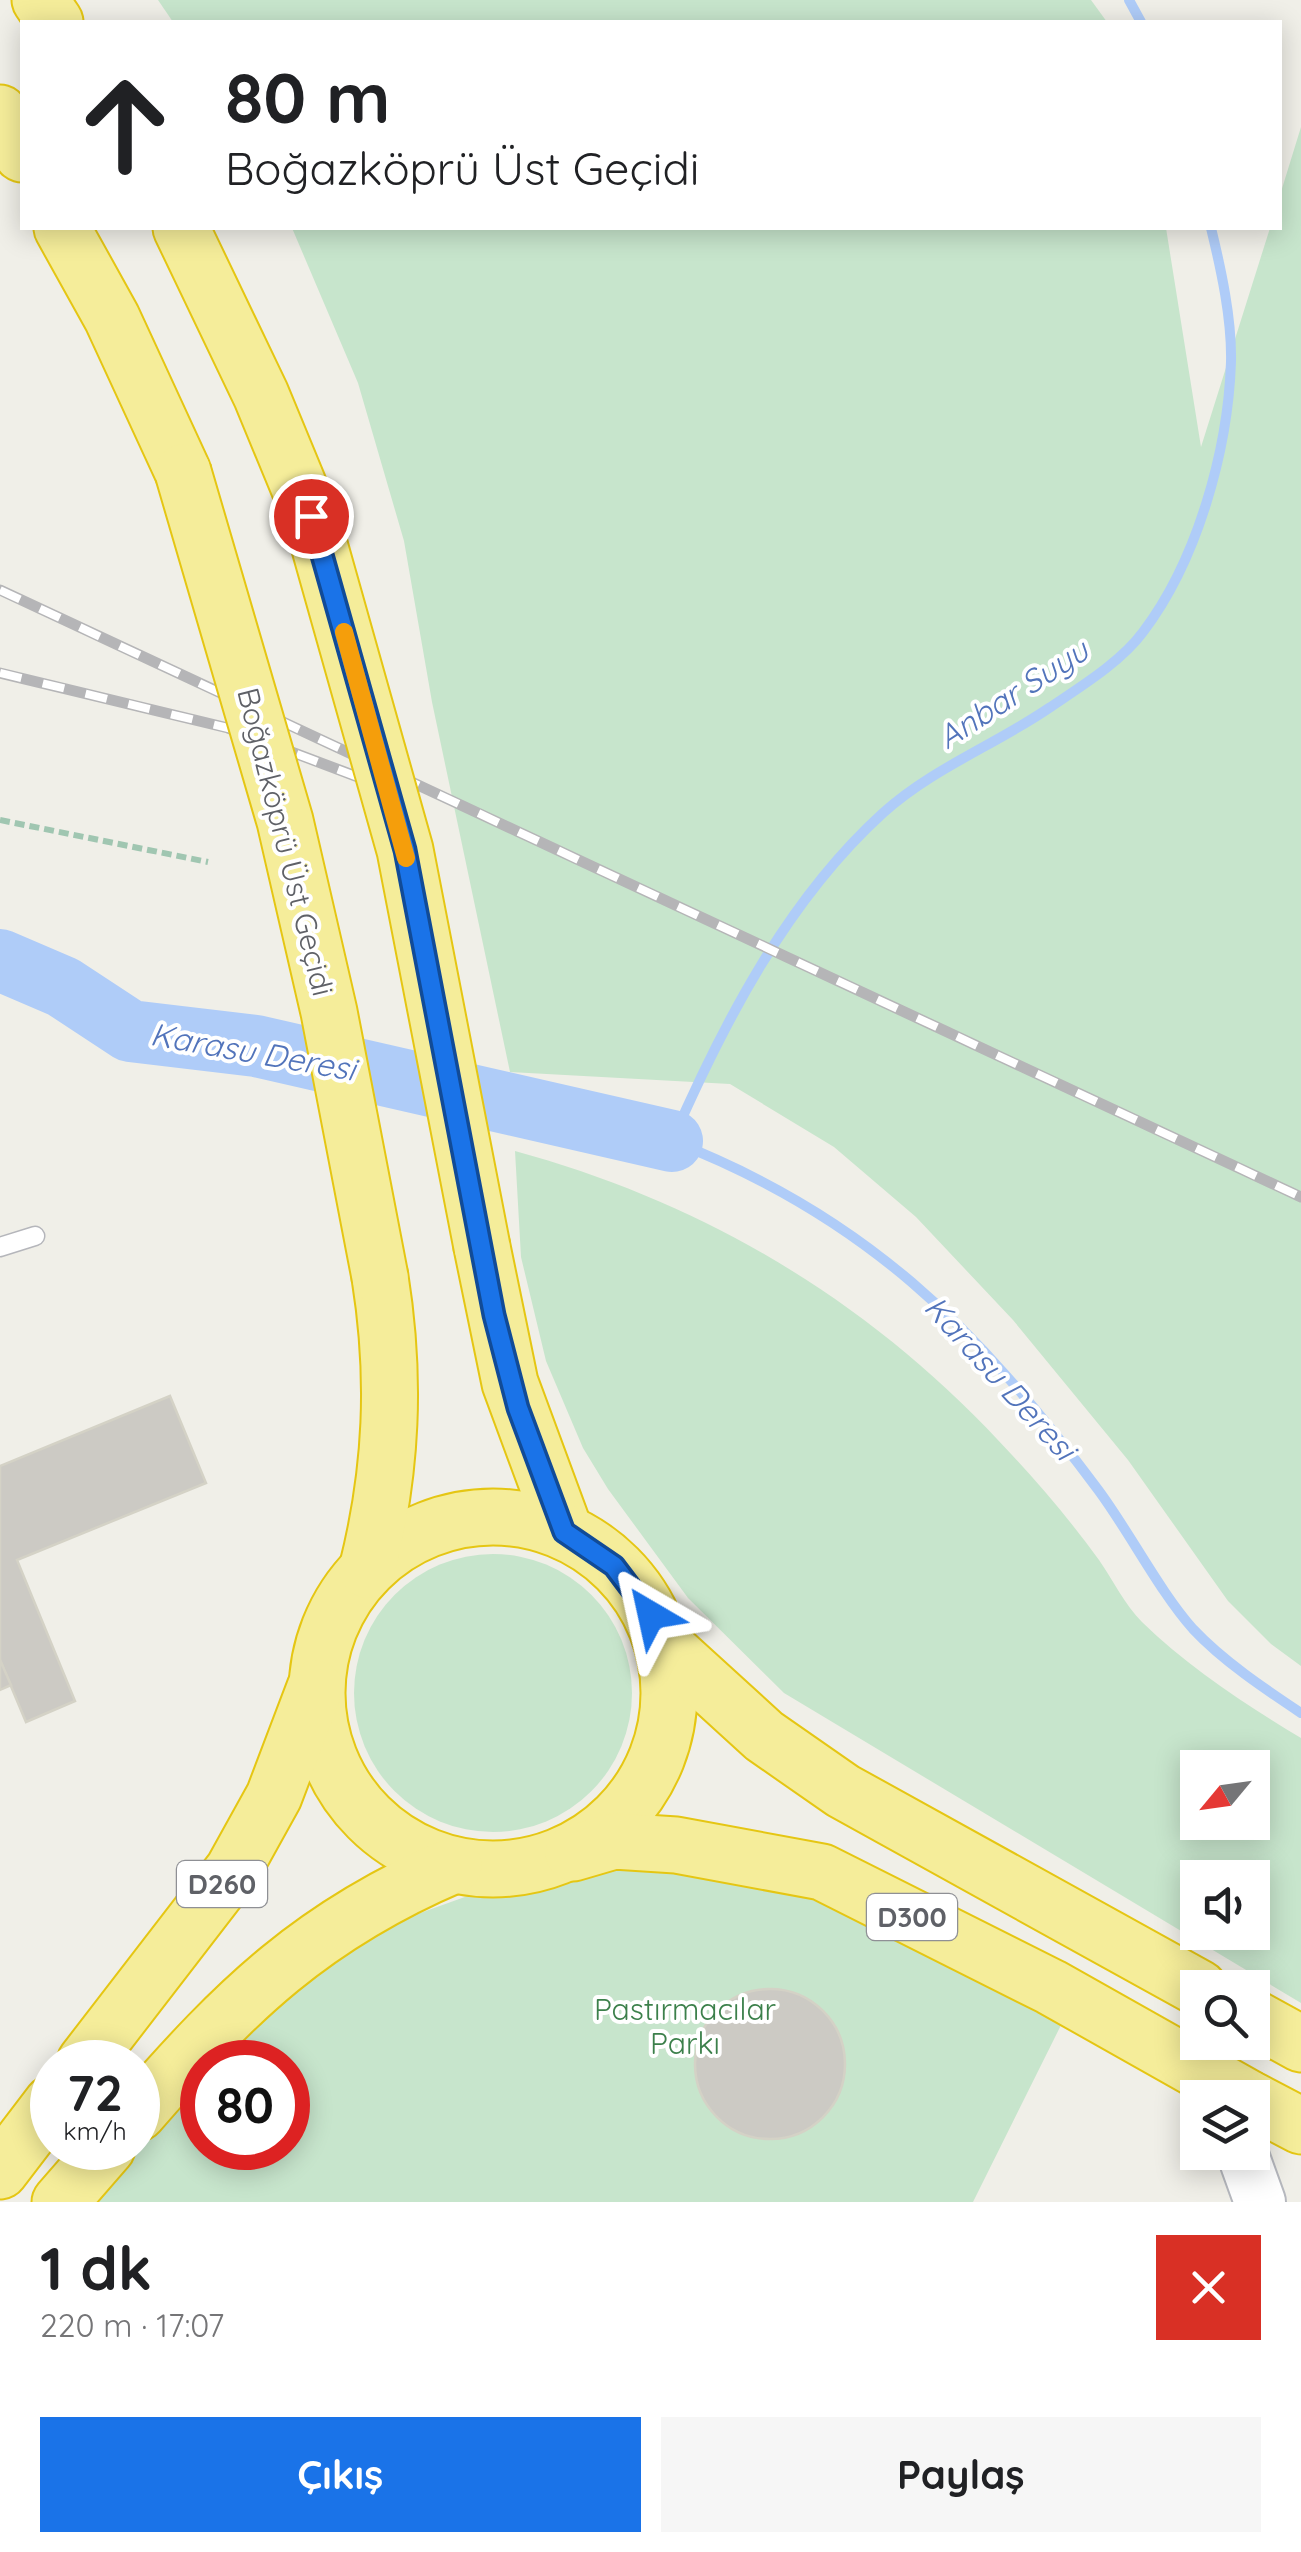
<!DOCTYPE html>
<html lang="tr">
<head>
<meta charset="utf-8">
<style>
	body { margin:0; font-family:Quicksand,sans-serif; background:#f6f6f6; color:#202124; height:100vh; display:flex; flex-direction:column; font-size:38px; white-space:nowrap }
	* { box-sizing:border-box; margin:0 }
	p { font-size:32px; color:#757577 }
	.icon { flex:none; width:55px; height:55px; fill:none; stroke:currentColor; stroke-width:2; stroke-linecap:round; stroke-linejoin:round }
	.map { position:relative; height:2202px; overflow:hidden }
	.drawer { display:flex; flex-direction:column; background:#fff; flex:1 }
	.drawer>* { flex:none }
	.top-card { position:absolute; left:20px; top:20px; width:1262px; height:210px; border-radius:0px; box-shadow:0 5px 25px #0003; background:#fff; color:#202124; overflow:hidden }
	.needle { width:65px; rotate:241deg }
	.buttons { position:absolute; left:1180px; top:1750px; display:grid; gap:20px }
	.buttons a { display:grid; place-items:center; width:90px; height:90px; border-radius:0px; background:#fff; box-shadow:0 5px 25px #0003; font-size:50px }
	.speed { position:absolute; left:30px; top:2040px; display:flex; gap:20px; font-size:50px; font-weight:700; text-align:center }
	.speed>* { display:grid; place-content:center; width:130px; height:130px; border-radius:50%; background:#fff; box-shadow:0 5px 25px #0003; line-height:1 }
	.speed small { font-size:25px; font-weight:400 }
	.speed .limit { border:15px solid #d22; background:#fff; color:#111 }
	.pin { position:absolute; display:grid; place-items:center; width:85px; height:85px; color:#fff; margin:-42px; border:5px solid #fff; border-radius:50%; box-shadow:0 2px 10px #0007 }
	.me { position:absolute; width:110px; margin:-55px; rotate:324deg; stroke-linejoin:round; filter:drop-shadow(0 0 8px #0008) }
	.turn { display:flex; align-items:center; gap:35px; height:210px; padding:0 40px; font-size:45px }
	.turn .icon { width:130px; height:130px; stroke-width:2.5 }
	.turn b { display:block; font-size:70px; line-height:85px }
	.round { display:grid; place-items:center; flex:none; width:105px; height:105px; border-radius:0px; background:#f6f6f6 }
	.headline { display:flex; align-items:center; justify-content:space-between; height:170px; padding:0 40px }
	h1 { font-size:60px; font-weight:700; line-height:75px }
	.primary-button { display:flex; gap:20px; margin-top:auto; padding:20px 40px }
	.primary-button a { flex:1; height:115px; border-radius:0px; background:#1a73e8; color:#fff; font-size:40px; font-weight:700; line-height:115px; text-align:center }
	.primary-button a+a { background:#f6f6f6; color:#202124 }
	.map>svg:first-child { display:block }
	.green { fill:#c7e5cc; fill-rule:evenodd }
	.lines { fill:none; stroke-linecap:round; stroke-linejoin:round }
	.stream { stroke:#afccf8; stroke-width:10 }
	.river { stroke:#afccf8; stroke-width:62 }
	.building { fill:#cccac4; stroke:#d4d2c6; stroke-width:2.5 }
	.lane-casing { stroke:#b5b6bb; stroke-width:21 }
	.secondary-casing { stroke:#b6b8be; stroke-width:54 }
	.highway-casing { stroke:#e5c613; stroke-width:59 }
	.path { stroke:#a0c6b1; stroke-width:6; stroke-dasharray:10 5; stroke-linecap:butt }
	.lane { stroke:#fff; stroke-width:18 }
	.secondary { stroke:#fff; stroke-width:50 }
	.highway { stroke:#f5ed9a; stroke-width:55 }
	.rail-casing { stroke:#b5b5b7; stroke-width:11 }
	.rail { stroke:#fff; stroke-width:8; stroke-dasharray:22; stroke-linecap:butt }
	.highway-bridge-casing { stroke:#e5c613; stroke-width:59; stroke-linecap:butt }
	.highway-bridge { stroke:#f5ed9a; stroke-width:55 }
	.route-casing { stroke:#114b97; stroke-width:25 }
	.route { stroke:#1a73e8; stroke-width:18 }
	.slow { stroke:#f59e0b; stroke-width:18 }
	.labels { text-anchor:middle; stroke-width:8; stroke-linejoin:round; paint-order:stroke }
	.shield { fill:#fff; stroke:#8f9095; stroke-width:2.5 }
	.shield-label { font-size:28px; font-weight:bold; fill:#5f6167 }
	.street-label { font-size:30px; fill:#5f6167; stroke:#fff }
	.park-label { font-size:30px; fill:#3c804b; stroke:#fff }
	.water-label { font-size:32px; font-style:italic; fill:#5274bb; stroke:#fff }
</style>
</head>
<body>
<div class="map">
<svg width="1301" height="2202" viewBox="0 0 1301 2202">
	<rect width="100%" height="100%" fill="#f0efe8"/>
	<g class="green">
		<path d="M 158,0 L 1091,0 L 1107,22 L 173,22 Z"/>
		<path d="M 1301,127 L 1301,1666 L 1271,1644 L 1228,1601 L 1128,1460 L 1013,1320 L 916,1217 L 834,1147 L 730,1084 L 510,1072 L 432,702 L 404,541 L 358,383 L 292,228 L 1166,228 L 1201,447 L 1270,228 L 1280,228 L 1280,195 Z"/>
		<path d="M 515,1151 C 709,1204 876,1305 1012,1455 C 1043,1488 1072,1523 1099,1560 C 1113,1580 1125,1605 1142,1622 C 1188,1667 1246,1705 1301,1738 L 1301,2003 L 784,1693 L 688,1598 L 608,1489 L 583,1448 L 546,1361 L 521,1257 ZM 1198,1768 L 1252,1768 L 1252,1822 L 1198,1822 ZM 1198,1878 L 1252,1878 L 1252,1932 L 1198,1932 Z"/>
		<circle cx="493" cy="1693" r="139"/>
		<path d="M 656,1850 L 782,1853 L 1071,2005 L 973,2202 L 82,2202 L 202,2074 L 202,2148 L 288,2148 L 288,2062 L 214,2062 L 359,1935 L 526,1875 Z"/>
	</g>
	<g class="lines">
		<g class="stream">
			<path d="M 1129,0 L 1141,22"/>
			<path d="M 1211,228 C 1221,269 1232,319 1231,362 C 1228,451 1197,561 1143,632 C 1121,662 1080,687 1049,708 C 995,745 933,768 883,813 C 787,900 723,1024 672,1141 C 864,1215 978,1328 1099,1491 C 1130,1533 1160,1592 1193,1629 C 1223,1661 1265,1689 1301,1713"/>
		</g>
		<path class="river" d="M 0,960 L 63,987 L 130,1031 L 256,1046 L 672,1141"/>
	</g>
	<g class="building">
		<path d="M 170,1396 L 206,1483 L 17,1560 L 75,1701 L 26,1722 L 0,1660 L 0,1466 Z"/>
		<path d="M 0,1660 L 11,1685 L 0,1690 Z"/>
		<circle cx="770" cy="2064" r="75"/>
	</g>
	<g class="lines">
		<g class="lane-casing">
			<path id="lane" d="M 0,1247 L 35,1236"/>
		</g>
		<g class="secondary-casing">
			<path id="secondary" d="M 1242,2152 L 1260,2202"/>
		</g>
		<g class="highway-casing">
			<g id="highway">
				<path d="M 40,0 L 55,22"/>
				<path d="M 0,113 L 22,154"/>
				<path d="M 62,228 L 112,318 L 183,472"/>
				<path d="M 181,228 L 261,395 L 311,516"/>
				<path d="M 482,1247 L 510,1383 L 565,1532"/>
				<circle cx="493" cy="1693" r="176"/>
				<path d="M 367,1570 C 392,1471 396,1377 380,1277"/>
				<path d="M 662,1643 L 764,1736 L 843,1791 L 1199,1988"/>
				<path d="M 573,1853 L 614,1841 L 676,1845 L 822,1872 L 1051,1987 L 1248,2098"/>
				<path d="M 1252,2017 L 1301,2044"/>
				<path d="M 85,2062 L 233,1870 L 274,1796 L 315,1688"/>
				<path d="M 1252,2100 L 1301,2126"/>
				<path d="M 138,2113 C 236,2000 313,1925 454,1865"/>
				<path d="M 0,2171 L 52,2103"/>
				<path d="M 60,2202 L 107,2148"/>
			</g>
		</g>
		<path class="path" d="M 0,820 L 208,862"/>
		<use href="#lane" class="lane"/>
		<use href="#secondary" class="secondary"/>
		<use href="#highway" class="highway"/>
		<g class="rail-casing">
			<g id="rail">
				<path d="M 0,590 L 1301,1197"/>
				<path d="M 0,673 L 228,728 L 390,789"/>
			</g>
		</g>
		<use href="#rail" class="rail"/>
		<g class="highway-bridge-casing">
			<g id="highway-bridge">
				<path d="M 183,472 L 285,821 L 329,1012 L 380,1277"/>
				<path d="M 311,516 L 405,850 L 482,1247"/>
			</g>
		</g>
		<use href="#highway-bridge" class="highway-bridge"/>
	</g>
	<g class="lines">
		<g class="route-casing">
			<path id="route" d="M 311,516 L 405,850 L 494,1315 L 518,1408 L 564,1532 L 614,1566 L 651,1615"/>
		</g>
		<use href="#route" class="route"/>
		<path class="slow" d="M 344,632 L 406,858"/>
	</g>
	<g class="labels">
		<g class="shield">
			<rect x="177" y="1861" width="90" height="46" rx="8"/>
			<rect x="867" y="1894" width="90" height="46" rx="8"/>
		</g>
		<g class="shield-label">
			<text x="222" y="1894">D260</text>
			<text x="912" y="1927">D300</text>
		</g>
		<g class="street-label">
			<text transform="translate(285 842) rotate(76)" y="10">Boğazköprü Üst Geçidi</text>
		</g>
		<g class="park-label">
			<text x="685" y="2020">Pastırmacılar<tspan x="685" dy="34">Parkı</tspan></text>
		</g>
		<g class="water-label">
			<text transform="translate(1013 694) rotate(-33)" y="11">Anbar Suyu</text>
			<text transform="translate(253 1052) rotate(10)" y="11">Karasu Deresi</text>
			<text transform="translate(1000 1378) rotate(48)" y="11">Karasu Deresi</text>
		</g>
	</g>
</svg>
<div class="buttons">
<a><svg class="needle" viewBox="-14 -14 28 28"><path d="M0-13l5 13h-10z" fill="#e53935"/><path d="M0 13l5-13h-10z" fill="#757577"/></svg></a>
<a><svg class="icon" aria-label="sound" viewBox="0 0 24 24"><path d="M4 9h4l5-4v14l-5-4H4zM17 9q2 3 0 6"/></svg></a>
<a><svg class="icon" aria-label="search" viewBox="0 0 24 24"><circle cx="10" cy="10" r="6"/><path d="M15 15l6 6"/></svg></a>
<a><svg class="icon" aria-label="layers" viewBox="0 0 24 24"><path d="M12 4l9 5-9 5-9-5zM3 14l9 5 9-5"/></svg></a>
</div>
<div class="speed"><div>72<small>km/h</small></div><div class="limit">80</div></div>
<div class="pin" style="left:311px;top:516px;background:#d93025"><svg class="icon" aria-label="arrive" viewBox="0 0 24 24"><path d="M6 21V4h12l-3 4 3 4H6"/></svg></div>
<svg class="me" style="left:651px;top:1615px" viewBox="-20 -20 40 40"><path d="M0-17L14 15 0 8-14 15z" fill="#1a73e8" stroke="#fff" stroke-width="4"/></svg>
<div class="top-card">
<div class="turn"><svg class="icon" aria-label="ahead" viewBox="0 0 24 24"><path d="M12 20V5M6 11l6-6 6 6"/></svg><div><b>80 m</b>Boğazköprü Üst Geçidi</div></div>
</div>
</div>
<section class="drawer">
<div class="headline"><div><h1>1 dk</h1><p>220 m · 17:07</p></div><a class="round" style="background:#d93025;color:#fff"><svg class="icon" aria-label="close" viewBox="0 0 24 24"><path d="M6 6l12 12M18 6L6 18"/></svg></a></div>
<div class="primary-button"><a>Çıkış</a><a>Paylaş</a></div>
</section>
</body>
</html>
